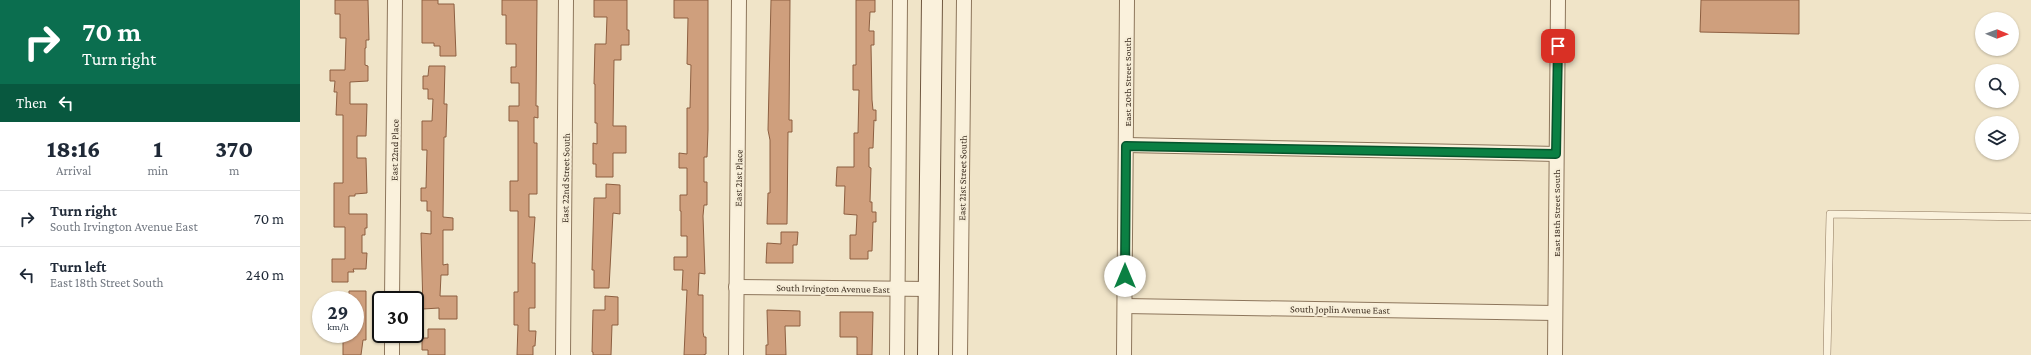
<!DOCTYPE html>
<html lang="en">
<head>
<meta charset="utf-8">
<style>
	body { margin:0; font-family:"Crimson Pro",serif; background:#f6f6f7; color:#1f2937; height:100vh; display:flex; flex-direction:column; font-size:15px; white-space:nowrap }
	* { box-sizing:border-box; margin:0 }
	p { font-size:13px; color:#747a83 }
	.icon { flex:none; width:22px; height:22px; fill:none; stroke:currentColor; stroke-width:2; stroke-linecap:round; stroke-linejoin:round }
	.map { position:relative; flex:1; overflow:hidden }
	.side { display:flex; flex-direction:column; background:#fff; width:300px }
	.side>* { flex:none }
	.guide { background:#0b6e4f; color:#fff; overflow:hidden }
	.needle { width:26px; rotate:91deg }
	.buttons { position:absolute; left:1675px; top:12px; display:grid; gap:8px }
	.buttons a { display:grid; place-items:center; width:44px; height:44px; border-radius:50%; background:#fff; box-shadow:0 1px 3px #0004; font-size:20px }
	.speed { position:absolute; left:12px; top:291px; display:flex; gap:8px; font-size:20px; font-weight:700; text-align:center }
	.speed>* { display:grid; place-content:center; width:52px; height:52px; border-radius:50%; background:#fff; box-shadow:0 1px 3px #0004; line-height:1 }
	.speed small { font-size:10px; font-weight:400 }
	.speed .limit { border:2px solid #111; border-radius:6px; background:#fff; color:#111 }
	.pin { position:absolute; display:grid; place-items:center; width:34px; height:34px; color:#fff; margin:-17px; border-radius:8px; box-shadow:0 2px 6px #0006 }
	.me { position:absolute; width:44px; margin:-22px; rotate:0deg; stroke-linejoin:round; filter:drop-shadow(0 0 3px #0008) }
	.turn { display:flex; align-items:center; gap:14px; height:84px; padding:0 16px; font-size:18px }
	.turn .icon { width:52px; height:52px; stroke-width:2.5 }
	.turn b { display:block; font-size:28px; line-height:34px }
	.then { display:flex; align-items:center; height:38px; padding:0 16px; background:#0003; gap:8px; font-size:15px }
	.eta { display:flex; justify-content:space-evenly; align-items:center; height:68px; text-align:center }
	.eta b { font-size:24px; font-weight:800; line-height:28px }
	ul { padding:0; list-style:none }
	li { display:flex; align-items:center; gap:12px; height:56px; padding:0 16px; border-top:1px solid #e0e1e3 }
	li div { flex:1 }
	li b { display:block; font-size:15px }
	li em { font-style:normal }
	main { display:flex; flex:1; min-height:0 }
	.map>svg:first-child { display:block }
	.building { fill:#cf9f7d; stroke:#8d5f41 }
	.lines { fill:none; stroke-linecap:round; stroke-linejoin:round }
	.lane-casing { stroke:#8d765c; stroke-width:8 }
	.street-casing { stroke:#8d765c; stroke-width:16 }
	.secondary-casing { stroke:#6f573f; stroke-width:22 }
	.lane { stroke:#faf1dc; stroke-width:7 }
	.street { stroke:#faf1dc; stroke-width:14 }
	.secondary { stroke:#faf1dc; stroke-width:20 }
	.route-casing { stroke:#07532c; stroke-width:10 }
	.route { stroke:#0b8043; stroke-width:7 }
	.labels { text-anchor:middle; stroke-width:4; stroke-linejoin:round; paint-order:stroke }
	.street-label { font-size:10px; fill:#3d2e20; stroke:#f7eed8 }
</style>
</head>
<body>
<main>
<section class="side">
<div class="guide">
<div class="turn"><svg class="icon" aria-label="right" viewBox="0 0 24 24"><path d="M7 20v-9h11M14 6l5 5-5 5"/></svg><div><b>70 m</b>Turn right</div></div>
<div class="then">Then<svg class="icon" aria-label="left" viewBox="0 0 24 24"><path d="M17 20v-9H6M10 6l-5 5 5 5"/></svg></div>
</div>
<div class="eta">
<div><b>18:16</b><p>Arrival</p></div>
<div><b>1</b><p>min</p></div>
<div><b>370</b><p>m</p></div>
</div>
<ul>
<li><svg class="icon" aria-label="right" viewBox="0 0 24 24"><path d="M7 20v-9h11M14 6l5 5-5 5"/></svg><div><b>Turn right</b><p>South Irvington Avenue East</p></div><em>70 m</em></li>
<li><svg class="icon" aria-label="left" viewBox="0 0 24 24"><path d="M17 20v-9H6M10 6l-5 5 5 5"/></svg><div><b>Turn left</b><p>East 18th Street South</p></div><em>240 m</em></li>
</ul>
</section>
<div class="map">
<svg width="1731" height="355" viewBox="0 0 1731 355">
	<rect width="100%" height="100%" fill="#f0e4c8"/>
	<g class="building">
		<path d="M 35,0 L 68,0 L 69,40 L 66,40 L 66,48 L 65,48 L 65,65 L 68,66 L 68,81 L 50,82 L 50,104 L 67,104 L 66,136 L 57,136 L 57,158 L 66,158 L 67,193 L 55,194 L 55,196 L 49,196 L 49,214 L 67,214 L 67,228 L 65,228 L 65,235 L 62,235 L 62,253 L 67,253 L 66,269 L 53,269 L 54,272 L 48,272 L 48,282 L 32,282 L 32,259 L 45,259 L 45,227 L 34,227 L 34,183 L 43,183 L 43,115 L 36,115 L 37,92 L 34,92 L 35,81 L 30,81 L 30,70 L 45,70 L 46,38 L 40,38 L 40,14 L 35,14 Z"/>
		<path d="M 122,0 L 138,0 L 138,4 L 154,4 L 156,56 L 140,56 L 140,46 L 134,46 L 134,43 L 122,43 Z"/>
		<path d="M 202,0 L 237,0 L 236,106 L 238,106 L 238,118 L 234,117 L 234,143 L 237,143 L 237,194 L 229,194 L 229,217 L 235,217 L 232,263 L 235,263 L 235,308 L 229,308 L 229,331 L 236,331 L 235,346 L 233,346 L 233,355 L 217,355 L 218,325 L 214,325 L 214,292 L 218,292 L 218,211 L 210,211 L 210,181 L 218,181 L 218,121 L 209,121 L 209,106 L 219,106 L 219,83 L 211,83 L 211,67 L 216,67 L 216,44 L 206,44 L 206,15 L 202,15 Z"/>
		<path d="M 294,0 L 327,0 L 327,30 L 329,30 L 329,45 L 321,45 L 321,60 L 314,60 L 313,126 L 326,126 L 326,153 L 313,153 L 313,177 L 296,177 L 296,164 L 293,164 L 293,143 L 297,144 L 297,123 L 295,123 L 295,84 L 294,84 L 295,44 L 306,44 L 307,17 L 294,17 Z"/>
		<path d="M 374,0 L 408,0 L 408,130 L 407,157 L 404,157 L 404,182 L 407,182 L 407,205 L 404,205 L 403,216 L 405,274 L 399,273 L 398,295 L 403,295 L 403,332 L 404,337 L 406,337 L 406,354 L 403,355 L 384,355 L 387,290 L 382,290 L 383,270 L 374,270 L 374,257 L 387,257 L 387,236 L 381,236 L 381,211 L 380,211 L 380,195 L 387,195 L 387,168 L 379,168 L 379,153 L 387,154 L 387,108 L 390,108 L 391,65 L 387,64 L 388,18 L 374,18 Z"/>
		<path d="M 471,0 L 490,0 L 489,120 L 492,120 L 492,132 L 488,132 L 487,224 L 467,224 L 468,193 L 470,193 L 470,140 L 468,130 Z"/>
		<path d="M 556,0 L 575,0 L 575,12 L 570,12 L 569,31 L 574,31 L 574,45 L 571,45 L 572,100 L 573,110 L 576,110 L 576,121 L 574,120 L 573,148 L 569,148 L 569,167 L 571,168 L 570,202 L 572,202 L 572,212 L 576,212 L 576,222 L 573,222 L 572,251 L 568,251 L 568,259 L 550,259 L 550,235 L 556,235 L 557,215 L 544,214 L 545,186 L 536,186 L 537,167 L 554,167 L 554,133 L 558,133 L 559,90 L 553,90 L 553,65 L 556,65 Z"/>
		<path d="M 1401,0 L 1499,0 L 1499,34 L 1400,32 Z"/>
		<path d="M 129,66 L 145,66 L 144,104 L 147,104 L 146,137 L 144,137 L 143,217 L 153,218 L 153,230 L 143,230 L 143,265 L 148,264 L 148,275 L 141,275 L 140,296 L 157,296 L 157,319 L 139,319 L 139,308 L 123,309 L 121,233 L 131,234 L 131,211 L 127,211 L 127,201 L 121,201 L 121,188 L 126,188 L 127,150 L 122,150 L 122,121 L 132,121 L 133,99 L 128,99 L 128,89 L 123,89 L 123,76 L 128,76 Z"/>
		<path d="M 306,184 L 320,185 L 320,214 L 313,213 L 309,288 L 294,288 L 294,270 L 292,270 L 294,198 L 306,198 Z"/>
		<path d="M 481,232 L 498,232 L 497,245 L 493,245 L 493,263 L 466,263 L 467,243 L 481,244 Z"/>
		<path d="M 49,291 L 66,291 L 66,340 L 63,340 L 61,355 L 43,355 L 43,334 L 55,334 L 55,300 L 49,300 Z"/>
		<path d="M 305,296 L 318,297 L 318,325 L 312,325 L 311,355 L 293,355 L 293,352 L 292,352 L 293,310 L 305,310 Z"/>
		<path d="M 467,310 L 500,311 L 500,326 L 485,326 L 486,355 L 466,355 L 466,345 L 468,345 Z"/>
		<path d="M 540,312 L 573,312 L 572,355 L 557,355 L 557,337 L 540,337 Z"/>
		<path d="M 128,329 L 145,329 L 145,355 L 128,355 L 128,350 L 122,350 L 122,338 L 128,338 Z"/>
	</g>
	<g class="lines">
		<g class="lane-casing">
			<path id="lane" d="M 1527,355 L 1530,214 L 1731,217"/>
		</g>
		<g class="street-casing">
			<g id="street">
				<path d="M 826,145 L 1256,154"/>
				<path d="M 436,287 L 629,289"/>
				<path d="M 92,300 L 95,0"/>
				<path d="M 825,306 L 1255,313"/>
				<path d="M 92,355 L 92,334"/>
				<path d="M 263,355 L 266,0"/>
				<path d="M 436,355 L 439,0"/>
				<path d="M 597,355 L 600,0"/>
				<path d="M 660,355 L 664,0"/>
				<path d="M 824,355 L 827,0"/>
				<path d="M 1255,355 L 1258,0"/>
			</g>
		</g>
		<g class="secondary-casing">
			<path id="secondary" d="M 628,355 L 632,0"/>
		</g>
		<use href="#lane" class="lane"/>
		<use href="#street" class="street"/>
		<use href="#secondary" class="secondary"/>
	</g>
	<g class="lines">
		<g class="route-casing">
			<path id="route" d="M 825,276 L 826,146 L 1256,154 L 1258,46"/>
		</g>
		<use href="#route" class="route"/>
	</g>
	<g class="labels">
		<g class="street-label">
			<text transform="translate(827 82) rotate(-90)" y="4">East 20th Street South</text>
			<text transform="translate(94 150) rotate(-89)" y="4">East 22nd Place</text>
			<text transform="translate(265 178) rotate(-89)" y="4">East 22nd Street South</text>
			<text transform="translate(438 178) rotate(-89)" y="4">East 21st Place</text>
			<text transform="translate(662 178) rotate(-89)" y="4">East 21st Street South</text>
			<text transform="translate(1256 213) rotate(-90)" y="4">East 18th Street South</text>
			<text transform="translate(533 288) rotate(1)" y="4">South Irvington Avenue East</text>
			<text transform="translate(1040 309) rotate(1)" y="4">South Joplin Avenue East</text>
		</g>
	</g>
</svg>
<div class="buttons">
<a><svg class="needle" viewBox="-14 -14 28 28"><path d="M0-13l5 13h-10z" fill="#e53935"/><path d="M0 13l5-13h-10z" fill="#747a83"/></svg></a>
<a><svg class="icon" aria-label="search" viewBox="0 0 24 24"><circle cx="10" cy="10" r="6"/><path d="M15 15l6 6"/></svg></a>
<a><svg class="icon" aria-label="layers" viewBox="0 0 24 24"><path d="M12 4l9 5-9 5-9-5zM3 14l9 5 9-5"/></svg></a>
</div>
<div class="speed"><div>29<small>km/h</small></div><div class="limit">30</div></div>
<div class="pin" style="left:1258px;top:46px;background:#d93025"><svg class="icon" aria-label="arrive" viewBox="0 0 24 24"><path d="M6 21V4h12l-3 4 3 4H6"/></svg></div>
<svg class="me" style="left:825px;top:276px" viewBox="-20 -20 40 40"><circle r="19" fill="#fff"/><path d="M0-13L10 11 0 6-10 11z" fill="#0b8043"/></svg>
</div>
</main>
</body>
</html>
